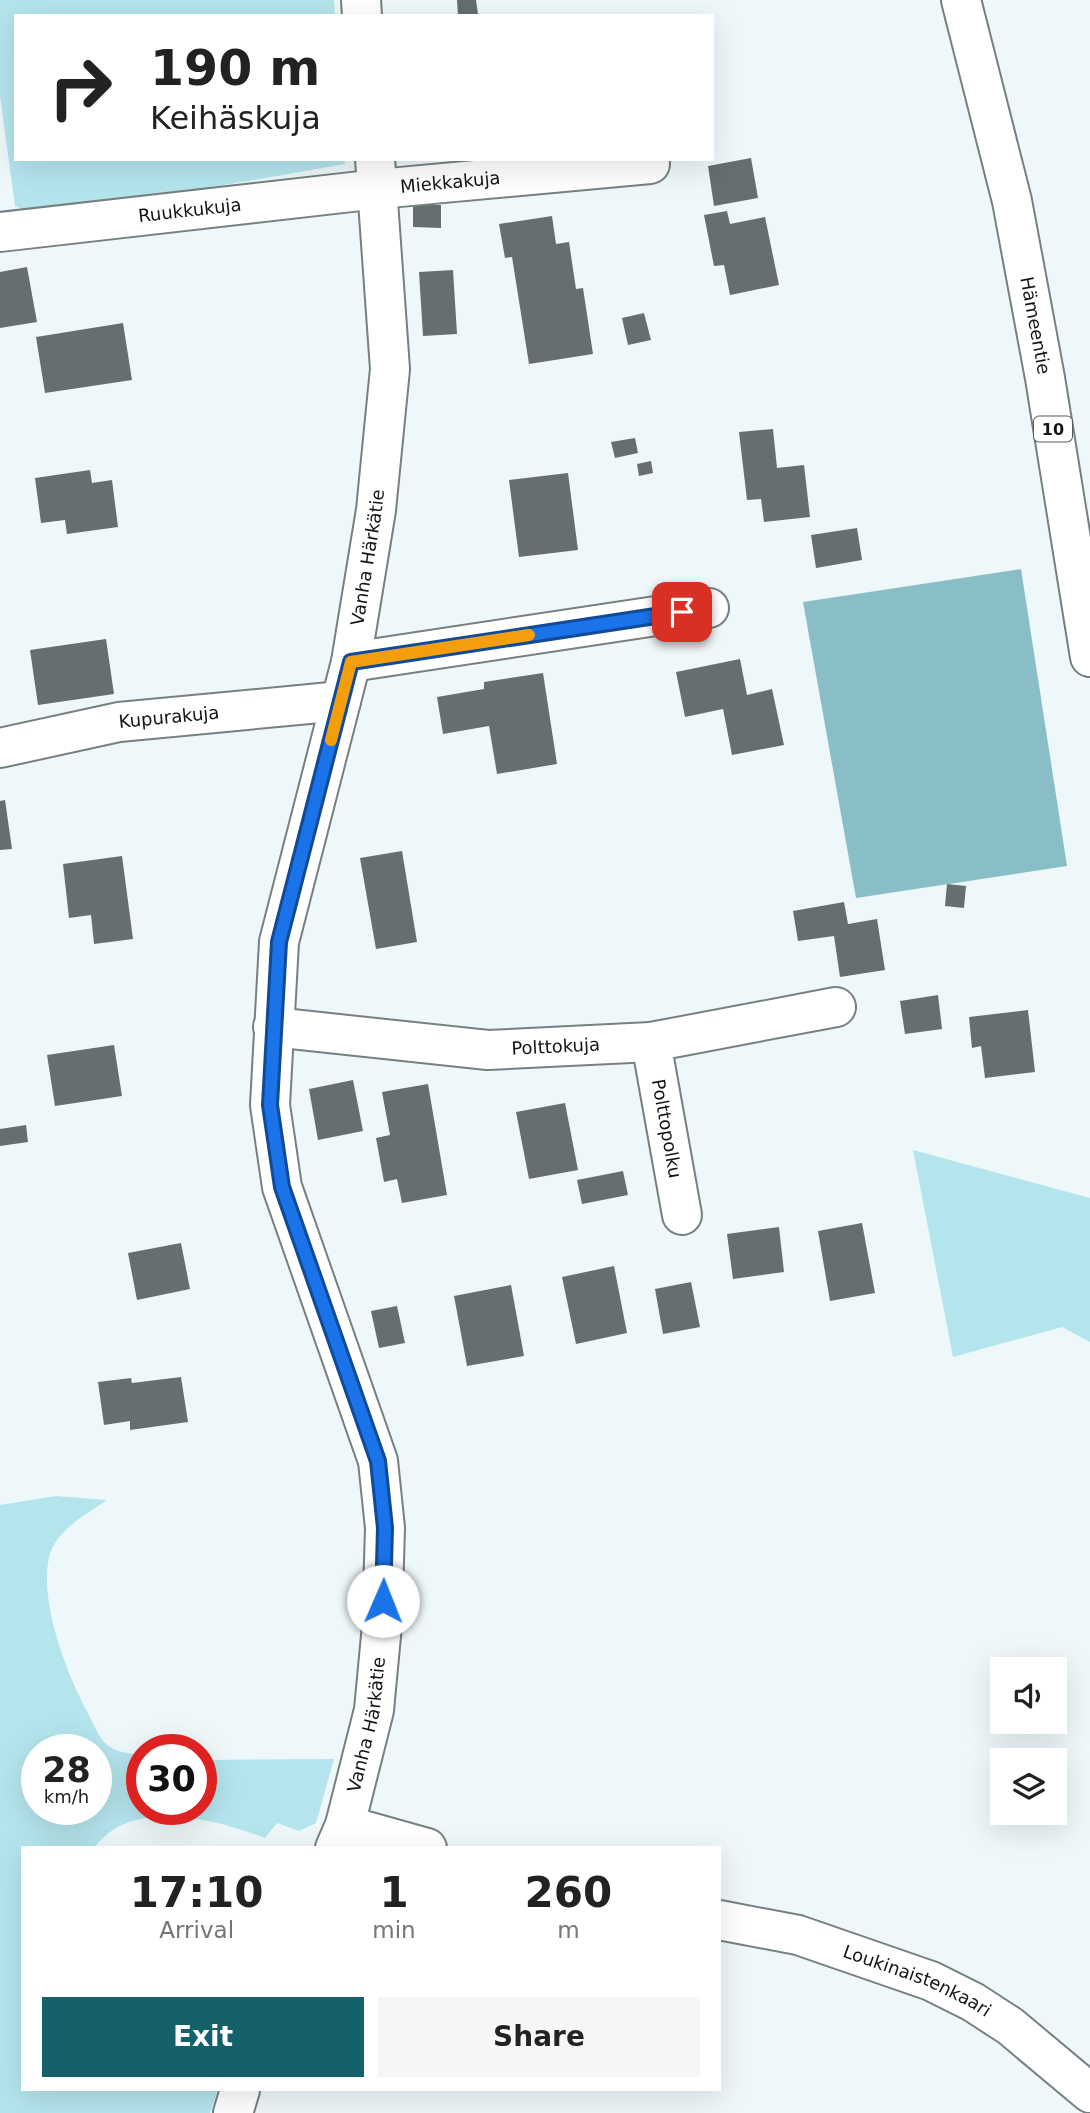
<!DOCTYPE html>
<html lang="en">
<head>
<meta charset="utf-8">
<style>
	body { margin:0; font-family:"DejaVu Sans",sans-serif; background:#f6f6f6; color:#222; height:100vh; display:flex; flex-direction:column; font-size:26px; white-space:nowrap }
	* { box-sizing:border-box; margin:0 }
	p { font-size:23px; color:#767676 }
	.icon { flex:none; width:38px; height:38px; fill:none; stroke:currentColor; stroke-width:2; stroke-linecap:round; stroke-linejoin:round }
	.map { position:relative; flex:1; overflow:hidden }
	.sheet { position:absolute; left:21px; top:1846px; width:700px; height:245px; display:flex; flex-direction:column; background:#fff; border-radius:0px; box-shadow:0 7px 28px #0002 }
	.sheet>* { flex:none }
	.hud { position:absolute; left:14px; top:14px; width:700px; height:147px; border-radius:0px; box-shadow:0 7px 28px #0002; background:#fff; color:#222; overflow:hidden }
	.fabs { position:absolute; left:990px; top:1657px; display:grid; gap:14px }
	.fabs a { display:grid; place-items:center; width:77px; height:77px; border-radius:0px; background:#fff; box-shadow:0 7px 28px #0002; font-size:35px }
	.speed { position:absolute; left:21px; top:1734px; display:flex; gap:14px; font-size:35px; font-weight:700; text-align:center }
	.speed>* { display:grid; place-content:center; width:91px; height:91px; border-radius:50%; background:#fff; box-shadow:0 7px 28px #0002; line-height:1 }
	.speed small { font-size:18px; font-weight:400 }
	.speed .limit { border:10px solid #d22; background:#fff; color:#111 }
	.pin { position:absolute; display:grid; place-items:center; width:60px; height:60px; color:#fff; margin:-30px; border-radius:14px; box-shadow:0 4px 10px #0006 }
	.me { position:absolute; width:77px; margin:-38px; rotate:1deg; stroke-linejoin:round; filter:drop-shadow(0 0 5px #0008) }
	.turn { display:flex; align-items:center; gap:24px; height:147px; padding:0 21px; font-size:32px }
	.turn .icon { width:91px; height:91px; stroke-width:2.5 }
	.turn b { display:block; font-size:49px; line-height:60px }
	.eta { display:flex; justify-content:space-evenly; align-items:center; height:119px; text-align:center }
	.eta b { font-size:42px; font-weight:700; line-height:49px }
	.cta { display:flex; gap:14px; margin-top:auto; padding:14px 21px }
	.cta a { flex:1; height:80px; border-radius:0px; background:#14616c; color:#fff; font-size:28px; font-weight:700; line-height:80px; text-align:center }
	.cta a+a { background:#f6f6f6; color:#222 }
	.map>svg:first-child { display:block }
	.green { fill:#b4e5ed; fill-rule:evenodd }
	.forest { fill:#8abec7 }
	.building { fill:#656f70 }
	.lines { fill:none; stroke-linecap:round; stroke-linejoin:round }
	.minor-casing { stroke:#768081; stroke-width:42 }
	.highway-casing { stroke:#768081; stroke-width:42 }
	.minor { stroke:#fff; stroke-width:38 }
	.highway { stroke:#fff; stroke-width:38 }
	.route-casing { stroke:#114b97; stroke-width:18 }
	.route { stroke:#1a73e8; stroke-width:12 }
	.slow { stroke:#f59e0b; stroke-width:12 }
	.labels { text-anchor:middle; stroke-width:5; stroke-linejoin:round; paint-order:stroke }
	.shield { fill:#fff; stroke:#585b5b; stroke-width:2 }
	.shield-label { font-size:16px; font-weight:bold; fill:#111515 }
	.street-label { font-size:18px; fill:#111515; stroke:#fff }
</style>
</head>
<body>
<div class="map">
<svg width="1090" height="2113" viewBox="0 0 1090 2113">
	<rect width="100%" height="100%" fill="#eef8fa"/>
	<g class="green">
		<path d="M 0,0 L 334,0 L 335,16 L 16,16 L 16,159 L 344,159 L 345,164 L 42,217 L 15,206 L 0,96 Z"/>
		<path d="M 913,1150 L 1090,1198 L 1090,1342 L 1062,1327 L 953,1357 Z"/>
		<path d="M 56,1496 L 107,1500 C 87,1514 58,1529 50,1554 C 37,1599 68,1678 90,1717 C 94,1725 98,1734 103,1741 C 114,1753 127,1753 142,1755 L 142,1810 L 201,1810 L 201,1760 L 334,1759 L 316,1823 L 299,1831 L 277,1823 L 265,1838 C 215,1819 132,1796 94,1848 L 23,1848 L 23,2090 L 218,2090 L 210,2113 L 0,2113 L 0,1505 ZM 37,1750 L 96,1750 L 96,1810 L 37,1810 Z"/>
	</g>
	<path class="forest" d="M 1021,569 L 1067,866 L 856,898 L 803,602 Z"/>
	<g class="building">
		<path d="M 457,0 L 476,0 L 478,14 L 458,16 Z"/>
		<path d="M 751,158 L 758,198 L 714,206 L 708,166 Z"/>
		<path d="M 413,204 L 441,205 L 441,228 L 413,227 Z"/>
		<path d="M 727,211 L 730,224 L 765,217 L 779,285 L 730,295 L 724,265 L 714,266 L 704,215 Z"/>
		<path d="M 552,216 L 556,244 L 569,242 L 576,289 L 583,288 L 593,354 L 529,364 L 512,257 L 505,258 L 499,224 Z"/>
		<path d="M 27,267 L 37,322 L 0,328 L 0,272 Z"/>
		<path d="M 453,270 L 457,334 L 423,336 L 419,272 Z"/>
		<path d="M 644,313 L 651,340 L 628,345 L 622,318 Z"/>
		<path d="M 123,323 L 132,380 L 45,393 L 36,337 Z"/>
		<path d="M 773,429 L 777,468 L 804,465 L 810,517 L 764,522 L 761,499 L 747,500 L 739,432 Z"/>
		<path d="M 635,438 L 638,453 L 615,458 L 611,442 Z"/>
		<path d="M 651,461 L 653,473 L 639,476 L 637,464 Z"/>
		<path d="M 90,470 L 92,483 L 112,480 L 118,527 L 67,534 L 65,520 L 41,523 L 35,478 Z"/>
		<path d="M 568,473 L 578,550 L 519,557 L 509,480 Z"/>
		<path d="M 857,528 L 862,560 L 816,568 L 811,535 Z"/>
		<path d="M 106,639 L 114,694 L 38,705 L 30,650 Z"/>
		<path d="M 740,659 L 747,695 L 772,689 L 784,745 L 732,755 L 723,709 L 685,717 L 676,672 Z"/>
		<path d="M 543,673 L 557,764 L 497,774 L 489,726 L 443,734 L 437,697 L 484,689 L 484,682 Z"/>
		<path d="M 5,800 L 12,849 L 0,850 L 0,801 Z"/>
		<path d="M 402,851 L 417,942 L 376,949 L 360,858 Z"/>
		<path d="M 122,856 L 133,939 L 94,944 L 91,915 L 69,918 L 63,864 Z"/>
		<path d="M 947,884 L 966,886 L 964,908 L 945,906 Z"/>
		<path d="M 844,902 L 848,924 L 877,919 L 885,970 L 840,977 L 834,936 L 798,941 L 793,911 Z"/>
		<path d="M 938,995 L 942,1029 L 905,1034 L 900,1001 Z"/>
		<path d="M 1028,1010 L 1035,1072 L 985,1078 L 981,1046 L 972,1048 L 969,1017 Z"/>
		<path d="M 114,1045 L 122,1096 L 55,1106 L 47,1055 Z"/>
		<path d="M 353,1080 L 363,1131 L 318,1140 L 309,1089 Z"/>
		<path d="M 428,1084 L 447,1195 L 402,1203 L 397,1179 L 384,1182 L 376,1138 L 390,1135 L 382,1092 Z"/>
		<path d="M 565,1103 L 578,1170 L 529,1179 L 516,1112 Z"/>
		<path d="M 26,1125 L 28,1142 L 0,1146 L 0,1129 Z"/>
		<path d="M 623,1171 L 628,1195 L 582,1204 L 577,1180 Z"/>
		<path d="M 862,1223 L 875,1293 L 830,1301 L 818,1231 Z"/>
		<path d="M 779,1227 L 784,1272 L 733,1279 L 727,1234 Z"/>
		<path d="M 181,1243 L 190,1289 L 137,1300 L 128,1253 Z"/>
		<path d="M 614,1266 L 627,1333 L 576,1344 L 562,1277 Z"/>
		<path d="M 691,1282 L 700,1327 L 663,1334 L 655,1289 Z"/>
		<path d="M 511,1285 L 524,1356 L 467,1366 L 454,1296 Z"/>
		<path d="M 397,1306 L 405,1343 L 379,1348 L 371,1311 Z"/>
		<path d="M 181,1377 L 188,1422 L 130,1430 L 130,1421 L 104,1425 L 98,1382 L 131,1378 L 132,1383 Z"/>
	</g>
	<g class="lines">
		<g class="minor-casing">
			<g id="minor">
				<path d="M 361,0 L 362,16"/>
				<path id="s1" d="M 0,232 L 378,189 L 650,164"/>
				<path d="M 351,662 L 709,608"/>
				<path id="s2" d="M 0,748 L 119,722 L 341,701"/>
				<path id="s3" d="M 273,1027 L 488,1050 L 651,1042 L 836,1007"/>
				<path id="s4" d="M 651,1042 L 682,1215"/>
				<path d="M 345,1825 L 427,1848"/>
				<path id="s5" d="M 335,1848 L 345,1825 L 374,1710 L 382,1625 L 385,1528 L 378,1461 L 282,1187 L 270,1105 L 279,942 L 351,662 L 376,510 L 390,369 L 375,159"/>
				<path id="s6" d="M 719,1920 L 798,1935 L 931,1981 L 973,2002 L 1010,2026 L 1090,2093"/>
				<path d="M 233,2113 L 240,2090"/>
			</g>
		</g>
		<g class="highway-casing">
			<g id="highway">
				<path id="s7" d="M 961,0 L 1012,201 L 1045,378 L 1090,657"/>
			</g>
		</g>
		<use href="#minor" class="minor"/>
		<use href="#highway" class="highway"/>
	</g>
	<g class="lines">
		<g class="route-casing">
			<path id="route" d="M 383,1601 L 385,1528 L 378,1461 L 282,1187 L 270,1105 L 279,942 L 351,662 L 682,612"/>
		</g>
		<use href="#route" class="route"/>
		<path class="slow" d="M 331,740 L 351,662 L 529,635"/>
	</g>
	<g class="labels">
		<rect class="shield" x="1034" y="416.5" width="38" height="25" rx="5"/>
		<g class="shield-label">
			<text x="1053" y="435">10</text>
		</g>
		<g class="street-label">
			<text dy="6" stroke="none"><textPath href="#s1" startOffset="453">Miekkakuja</textPath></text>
			<text dy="6" stroke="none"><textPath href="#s1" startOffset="191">Ruukkukuja</textPath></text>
			<text dy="6" stroke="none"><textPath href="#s7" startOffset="334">Hämeentie</textPath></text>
			<text dy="6" stroke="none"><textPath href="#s5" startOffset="1325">Vanha Härkätie</textPath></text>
			<text dy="6" stroke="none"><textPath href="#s2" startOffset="172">Kupurakuja</textPath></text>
			<text dy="6" stroke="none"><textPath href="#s3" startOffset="284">Polttokuja</textPath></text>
			<text dy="6" stroke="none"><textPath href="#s4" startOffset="88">Polttopolku</textPath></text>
			<text dy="6" stroke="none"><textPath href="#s5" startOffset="128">Vanha Härkätie</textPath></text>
			<text dy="6" stroke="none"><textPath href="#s6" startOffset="208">Loukinaistenkaari</textPath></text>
		</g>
	</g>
</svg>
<div class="fabs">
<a><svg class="icon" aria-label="sound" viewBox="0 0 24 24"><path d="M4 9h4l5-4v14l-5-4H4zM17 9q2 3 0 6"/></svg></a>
<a><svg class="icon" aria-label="layers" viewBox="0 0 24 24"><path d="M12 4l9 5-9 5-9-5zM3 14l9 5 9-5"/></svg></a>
</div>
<div class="speed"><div>28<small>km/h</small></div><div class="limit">30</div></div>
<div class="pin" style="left:682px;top:612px;background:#d93025"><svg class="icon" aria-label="arrive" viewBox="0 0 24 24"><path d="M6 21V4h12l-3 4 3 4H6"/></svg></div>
<svg class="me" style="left:383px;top:1601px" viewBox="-20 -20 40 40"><circle r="19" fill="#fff"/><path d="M0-13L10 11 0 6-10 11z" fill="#1a73e8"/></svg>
<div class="hud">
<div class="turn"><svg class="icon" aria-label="right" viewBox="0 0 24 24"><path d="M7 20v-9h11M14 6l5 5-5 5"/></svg><div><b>190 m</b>Keihäskuja</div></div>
</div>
<section class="sheet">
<div class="eta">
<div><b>17:10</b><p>Arrival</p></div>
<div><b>1</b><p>min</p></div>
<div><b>260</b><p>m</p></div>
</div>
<div class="cta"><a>Exit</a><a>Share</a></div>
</section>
</div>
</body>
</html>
